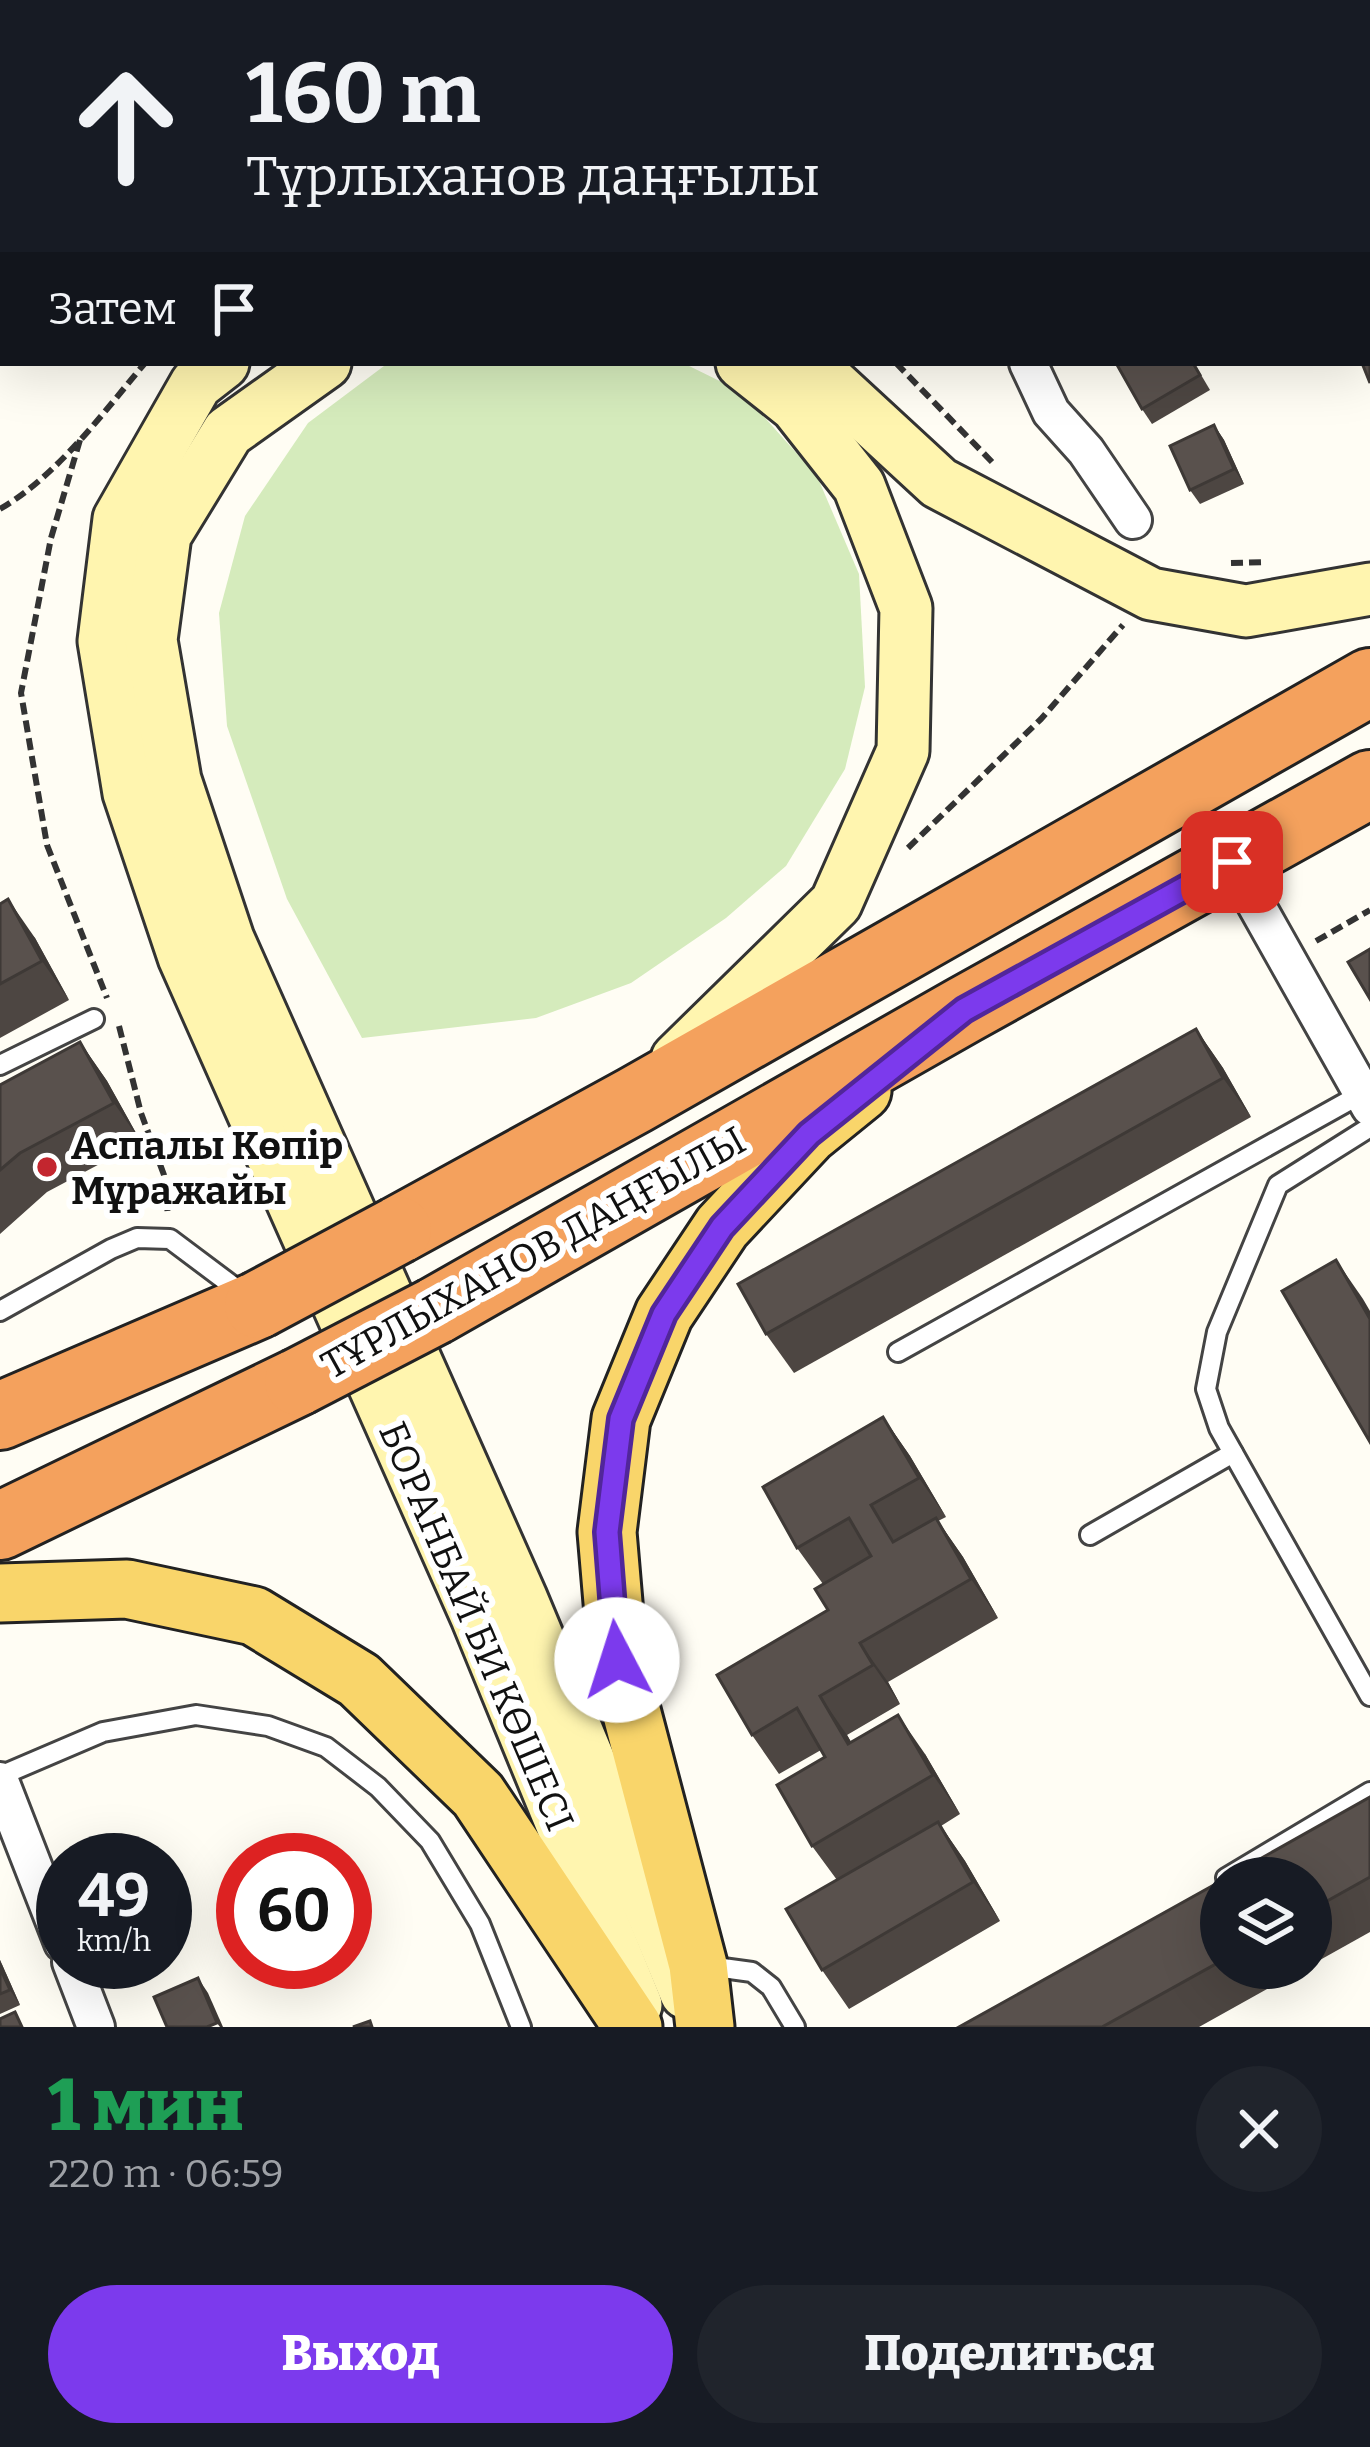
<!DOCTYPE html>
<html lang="ru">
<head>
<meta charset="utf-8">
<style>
	body { margin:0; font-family:Bitter,serif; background:#20242c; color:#f1f3f6; height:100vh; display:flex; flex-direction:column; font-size:45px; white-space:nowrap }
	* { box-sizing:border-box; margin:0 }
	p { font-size:39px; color:#9ea1a6 }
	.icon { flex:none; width:66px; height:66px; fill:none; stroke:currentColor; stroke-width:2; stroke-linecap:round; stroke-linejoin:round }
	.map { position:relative; height:2027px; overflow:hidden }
	.sheet { display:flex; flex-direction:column; background:#171b24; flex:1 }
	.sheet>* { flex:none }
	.top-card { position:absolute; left:0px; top:0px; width:1371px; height:366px; box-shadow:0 12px 48px #0002; background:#171b24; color:#f1f3f6; overflow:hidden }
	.fabs { position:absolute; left:1200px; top:1857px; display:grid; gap:24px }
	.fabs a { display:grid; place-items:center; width:132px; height:132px; border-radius:50%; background:#171b24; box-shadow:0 12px 48px #0002; font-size:60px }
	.speed { position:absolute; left:36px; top:1833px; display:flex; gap:24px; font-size:60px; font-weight:700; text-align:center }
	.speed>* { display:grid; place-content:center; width:156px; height:156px; border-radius:50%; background:#171b24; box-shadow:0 12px 48px #0002; line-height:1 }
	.speed small { font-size:30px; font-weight:400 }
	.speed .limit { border:18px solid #d22; background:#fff; color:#111 }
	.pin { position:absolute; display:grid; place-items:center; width:102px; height:102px; color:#fff; margin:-51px; border-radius:24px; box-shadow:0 6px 18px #0006 }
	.me { position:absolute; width:132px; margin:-66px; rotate:355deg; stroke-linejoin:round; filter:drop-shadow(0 0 9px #0008) }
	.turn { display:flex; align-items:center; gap:42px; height:252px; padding:0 48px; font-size:54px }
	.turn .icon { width:156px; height:156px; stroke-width:2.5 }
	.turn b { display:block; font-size:84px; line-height:102px }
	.then { display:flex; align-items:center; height:114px; padding:0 48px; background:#0003; gap:24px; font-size:45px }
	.round { display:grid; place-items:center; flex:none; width:126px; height:126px; border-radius:63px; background:#20242c }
	.headline { display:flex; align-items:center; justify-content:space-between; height:204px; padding:0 48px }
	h1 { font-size:72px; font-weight:800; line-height:90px; color:#1e9e55 }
	.primary-button { display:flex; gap:24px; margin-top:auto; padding:24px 48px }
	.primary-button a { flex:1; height:138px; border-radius:72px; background:#7c3aed; color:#fff; font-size:48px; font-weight:800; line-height:138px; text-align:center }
	.primary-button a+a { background:#20242c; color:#f1f3f6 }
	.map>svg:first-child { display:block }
	.green { fill:#d5ebbc }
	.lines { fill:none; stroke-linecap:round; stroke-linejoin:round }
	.lane-casing { stroke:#444; stroke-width:24 }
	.street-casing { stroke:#444; stroke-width:42 }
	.secondary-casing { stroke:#333; stroke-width:57 }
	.primary-casing { stroke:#222; stroke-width:63 }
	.highway-casing { stroke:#222; stroke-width:72 }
	.path { stroke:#333; stroke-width:6; stroke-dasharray:12 6; stroke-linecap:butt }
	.lane { stroke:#fff; stroke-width:18 }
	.street { stroke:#fff; stroke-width:36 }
	.secondary { stroke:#fff5af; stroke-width:51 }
	.primary { stroke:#f9d56a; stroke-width:57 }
	.highway { stroke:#f4a15d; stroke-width:66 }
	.highway-bridge-casing { stroke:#222; stroke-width:72; stroke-linecap:butt }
	.highway-bridge { stroke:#f4a15d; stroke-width:66 }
	.wall { fill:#4d4642 }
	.shaded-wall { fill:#3e3936 }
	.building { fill:#59514d; stroke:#3e3936; stroke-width:3 }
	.route-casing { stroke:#51269a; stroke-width:30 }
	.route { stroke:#7c3aed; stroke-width:21 }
	.poi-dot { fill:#c3262f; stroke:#fff; stroke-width:4.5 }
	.labels { text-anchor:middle; stroke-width:12; stroke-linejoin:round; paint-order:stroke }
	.poi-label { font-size:39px; font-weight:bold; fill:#111; stroke:#fff; text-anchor:start }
	.street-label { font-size:39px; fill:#111; stroke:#fff }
</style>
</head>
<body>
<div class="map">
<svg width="1370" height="2027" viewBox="0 0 1370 2027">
	<rect width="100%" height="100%" fill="#fffdf4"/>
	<path class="green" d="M 388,363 L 683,363 L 742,392 L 817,476 L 859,574 L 865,687 L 845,769 L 786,866 L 726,918 L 631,983 L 536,1018 L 362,1038 L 287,899 L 227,726 L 219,613 L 245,516 L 308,423 Z"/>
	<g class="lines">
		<g class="lane-casing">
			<g id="lane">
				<path d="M 0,240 L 3,240"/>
				<path d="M 0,1065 L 94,1019"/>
				<path d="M 1370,1127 L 1278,1185 L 1217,1332 L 1206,1389 L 1219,1428 L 1370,1696"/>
				<path d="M 0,1311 L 111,1249 L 137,1238 L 170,1239 L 246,1296"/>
				<path d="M 898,1352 L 1361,1094"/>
				<path d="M 1090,1535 L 1233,1453"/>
				<path d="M 0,1776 L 103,1732 L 196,1715 L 268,1726 L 326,1747 L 378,1787 L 430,1841 L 480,1924 L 521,2027"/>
				<path d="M 1226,1878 L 1370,1792"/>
				<path d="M 708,1966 L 752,1972 L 771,1987 L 795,2027"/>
			</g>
		</g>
		<g class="street-casing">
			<g id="street">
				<path d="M 420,0 L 420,3"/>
				<path d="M 1003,0 L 1003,3"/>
				<path d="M 1028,363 L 1051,412 L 1086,451 L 1133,520"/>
				<path d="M 1232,862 L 1370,1107"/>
				<path d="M 0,1781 L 63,1943"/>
				<path d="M 71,1962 L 96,2027"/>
			</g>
		</g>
		<g class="secondary-casing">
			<g id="secondary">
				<path d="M 223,363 L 196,384 L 119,519 L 104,641 L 129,793 L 184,957 L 477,1617 L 636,2005"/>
				<path d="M 325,363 L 228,432 L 165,535 L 151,640 L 175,780 L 228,939 L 521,1598 L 686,1993"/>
				<path d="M 809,363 L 939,483 L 1151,594 L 1246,611 L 1370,589"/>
				<path d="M 677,1059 L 836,903 L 903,751 L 906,608 L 859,486 L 796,406 L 742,363"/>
			</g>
		</g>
		<g class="primary-casing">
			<g id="primary">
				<path d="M 0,1593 L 127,1589 L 254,1616 L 359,1680 L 478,1795 L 633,2027"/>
				<path d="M 705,2027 L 698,1965 L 618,1661 L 607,1532 L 621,1419 L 664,1314 L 722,1227 L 809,1134 L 862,1091"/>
			</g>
		</g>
		<g class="highway-casing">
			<g id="highway">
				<path d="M 398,1230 L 635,1100 L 1370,682"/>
				<path d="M 435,1311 L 964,1010 L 1370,784"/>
				<path d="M 0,1416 L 258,1305"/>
				<path d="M 0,1526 L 298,1382"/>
			</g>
		</g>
		<g class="path">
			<path d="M 896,363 L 992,462"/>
			<path d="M 80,440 L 51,538 L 21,693 L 47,845 L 107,998"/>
			<path d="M 0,509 C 57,476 103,413 145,363"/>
			<path d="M 1231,563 L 1266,562"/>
			<path d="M 908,848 L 1041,719 L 1123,625"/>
			<path d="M 1316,941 L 1370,910"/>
			<path d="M 119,1026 L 141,1113 L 164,1175 L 168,1216"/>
		</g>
		<use href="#lane" class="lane"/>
		<use href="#street" class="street"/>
		<use href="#secondary" class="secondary"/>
		<use href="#primary" class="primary"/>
		<use href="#highway" class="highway"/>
		<g class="highway-bridge-casing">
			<g id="highway-bridge">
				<path d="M 258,1305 L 398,1230"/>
				<path d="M 298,1382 L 435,1311"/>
			</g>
		</g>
		<use href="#highway-bridge" class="highway-bridge"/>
	</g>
	<g class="wall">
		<path d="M 1194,363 L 1210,390 L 1152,424 L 1142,409 Z"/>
		<path d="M 1214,425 L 1224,440 L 1244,484 L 1200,504 L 1190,490 Z"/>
		<path d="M 0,904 L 35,938 L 69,1000 L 0,1038 Z"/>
		<path d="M 1196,1029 L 1223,1068 L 1251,1117 L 794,1373 L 766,1334 Z"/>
		<path d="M 80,1042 L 107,1081 L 141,1142 L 47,1192 L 0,1234 L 0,1085 Z"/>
		<path d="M 883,1417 L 910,1456 L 946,1517 L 938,1521 L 963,1557 L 998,1618 L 888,1682 L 900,1704 L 847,1735 L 851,1742 L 925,1754 L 960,1814 L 941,1826 L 965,1861 L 1000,1921 L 849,2009 L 822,1970 L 837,1880 L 812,1846 L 825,1757 L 821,1750 L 779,1774 L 752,1735 L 828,1610 L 823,1584 L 797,1548 Z"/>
		<path d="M 1370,1797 L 1370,1932 L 1311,1965 L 1311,1878 Z"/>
		<path d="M 1221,1881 L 1221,1968 L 1305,1968 L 1199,2027 L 959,2027 Z"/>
		<path d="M 0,1960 L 20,2005 L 0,2014 Z"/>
		<path d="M 279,1962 L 334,1962 L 337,1969 L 292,1984 Z"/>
	</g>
	<g class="shaded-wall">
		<rect x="279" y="0" width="28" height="3"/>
		<path d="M 1214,425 L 1224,440 L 1244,484 L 1234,469 Z"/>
		<path d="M 8,899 L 35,938 L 69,1000 L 42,961 Z"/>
		<path d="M 1196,1029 L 1223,1068 L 1251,1117 L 1223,1078 Z"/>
		<path d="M 80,1042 L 107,1081 L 141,1142 L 114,1103 Z"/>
		<path d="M 1336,1260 L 1363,1299 L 1370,1311 L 1370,1319 Z"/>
		<path d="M 883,1417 L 910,1456 L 946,1517 L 919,1478 Z"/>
		<path d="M 936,1518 L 963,1557 L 998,1618 L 971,1579 Z"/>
		<path d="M 860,1643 L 888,1682 L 900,1704 L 873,1665 Z"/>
		<path d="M 820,1696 L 847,1735 L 875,1783 L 848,1744 Z"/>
		<path d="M 898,1715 L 925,1754 L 960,1814 L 933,1775 Z"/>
		<path d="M 938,1822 L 965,1861 L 1000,1921 L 973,1882 Z"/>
		<path d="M 0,1960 L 20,2005 L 10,1990 L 0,1968 Z"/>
		<path d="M 198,1978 L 208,1993 L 223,2027 L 220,2027 L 217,2023 Z"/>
	</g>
	<g class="building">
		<rect x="120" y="0" width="159" height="3"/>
		<rect x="493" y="0" width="50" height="3"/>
		<rect x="861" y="0" width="53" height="3"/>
		<path d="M 1370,359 L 1370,383 L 1362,363 L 1368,363 Z"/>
		<path d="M 1116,363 L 1193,363 L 1200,375 L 1142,409 Z"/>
		<path d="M 1214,425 L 1234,469 L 1190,490 L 1170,446 Z"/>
		<path d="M 8,899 L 42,961 L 0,984 L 0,904 Z"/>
		<path d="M 1370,949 L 1370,999 L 1348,962 Z"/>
		<path d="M 1196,1029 L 1223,1078 L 766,1334 L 738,1284 Z"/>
		<path d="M 80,1042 L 114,1103 L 20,1153 L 0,1170 L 0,1085 Z"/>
		<path d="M 1336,1260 L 1370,1319 L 1370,1442 L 1282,1291 Z"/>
		<path d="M 883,1417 L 919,1478 L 871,1505 L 893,1542 L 936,1518 L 971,1579 L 860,1643 L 873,1665 L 820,1696 L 848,1744 L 898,1715 L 933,1775 L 812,1846 L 777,1785 L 825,1757 L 797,1708 L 752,1735 L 717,1675 L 828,1610 L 815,1589 L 871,1556 L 849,1518 L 797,1548 L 763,1487 Z"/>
		<path d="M 1370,1797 L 1370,1877 L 1311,1910 L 1311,1878 L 1226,1878 Z"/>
		<path d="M 938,1822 L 973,1882 L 822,1970 L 786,1909 Z"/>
		<path d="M 1221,1881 L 1221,1961 L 1102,2027 L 959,2027 Z"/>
		<path d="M 279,1962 L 304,1962 L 281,1970 Z"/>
		<path d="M 0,1968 L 10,1990 L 0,1994 Z"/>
		<path d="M 198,1978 L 217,2023 L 207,2027 L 167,2027 L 154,1997 Z"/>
		<path d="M 15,2012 L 22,2027 L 0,2027 L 0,2019 Z"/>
		<path d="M 370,2021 L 372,2027 L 353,2027 Z"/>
	</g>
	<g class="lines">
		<g class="route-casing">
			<path id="route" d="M 617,1660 L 607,1532 L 621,1419 L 664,1314 L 722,1227 L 809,1134 L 964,1010 L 1232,862"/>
		</g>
		<use href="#route" class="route"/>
	</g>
	<circle class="poi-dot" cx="47" cy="1167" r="12"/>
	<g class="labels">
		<g class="poi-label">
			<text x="71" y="1159">Аспалы Көпір<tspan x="71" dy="45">Мұражайы</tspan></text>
		</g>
		<g class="street-label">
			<text transform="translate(533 1252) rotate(-29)" y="14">ТҰРЛЫХАНОВ ДАҢҒЫЛЫ</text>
			<text transform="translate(477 1626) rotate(67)" y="14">БОРАНБАЙ БИ КӨШЕСІ</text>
		</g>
	</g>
</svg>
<div class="fabs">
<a><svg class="icon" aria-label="layers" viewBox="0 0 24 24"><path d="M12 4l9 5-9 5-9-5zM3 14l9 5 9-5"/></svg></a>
</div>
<div class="speed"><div>49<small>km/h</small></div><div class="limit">60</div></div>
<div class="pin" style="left:1232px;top:862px;background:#d93025"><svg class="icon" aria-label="arrive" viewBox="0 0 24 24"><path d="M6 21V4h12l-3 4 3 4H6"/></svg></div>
<svg class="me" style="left:617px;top:1660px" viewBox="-20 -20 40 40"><circle r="19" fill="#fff"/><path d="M0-13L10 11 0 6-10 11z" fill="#7c3aed"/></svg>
<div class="top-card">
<div class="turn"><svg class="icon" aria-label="ahead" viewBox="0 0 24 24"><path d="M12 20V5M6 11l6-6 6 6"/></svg><div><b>160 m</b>Тұрлыханов даңғылы</div></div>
<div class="then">Затем<svg class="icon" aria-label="arrive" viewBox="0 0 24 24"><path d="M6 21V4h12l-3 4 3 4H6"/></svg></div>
</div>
</div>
<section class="sheet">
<div class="headline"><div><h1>1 мин</h1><p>220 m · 06:59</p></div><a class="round"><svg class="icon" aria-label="close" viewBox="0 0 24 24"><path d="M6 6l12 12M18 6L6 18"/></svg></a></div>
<div class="primary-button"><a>Выход</a><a>Поделиться</a></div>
</section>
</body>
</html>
